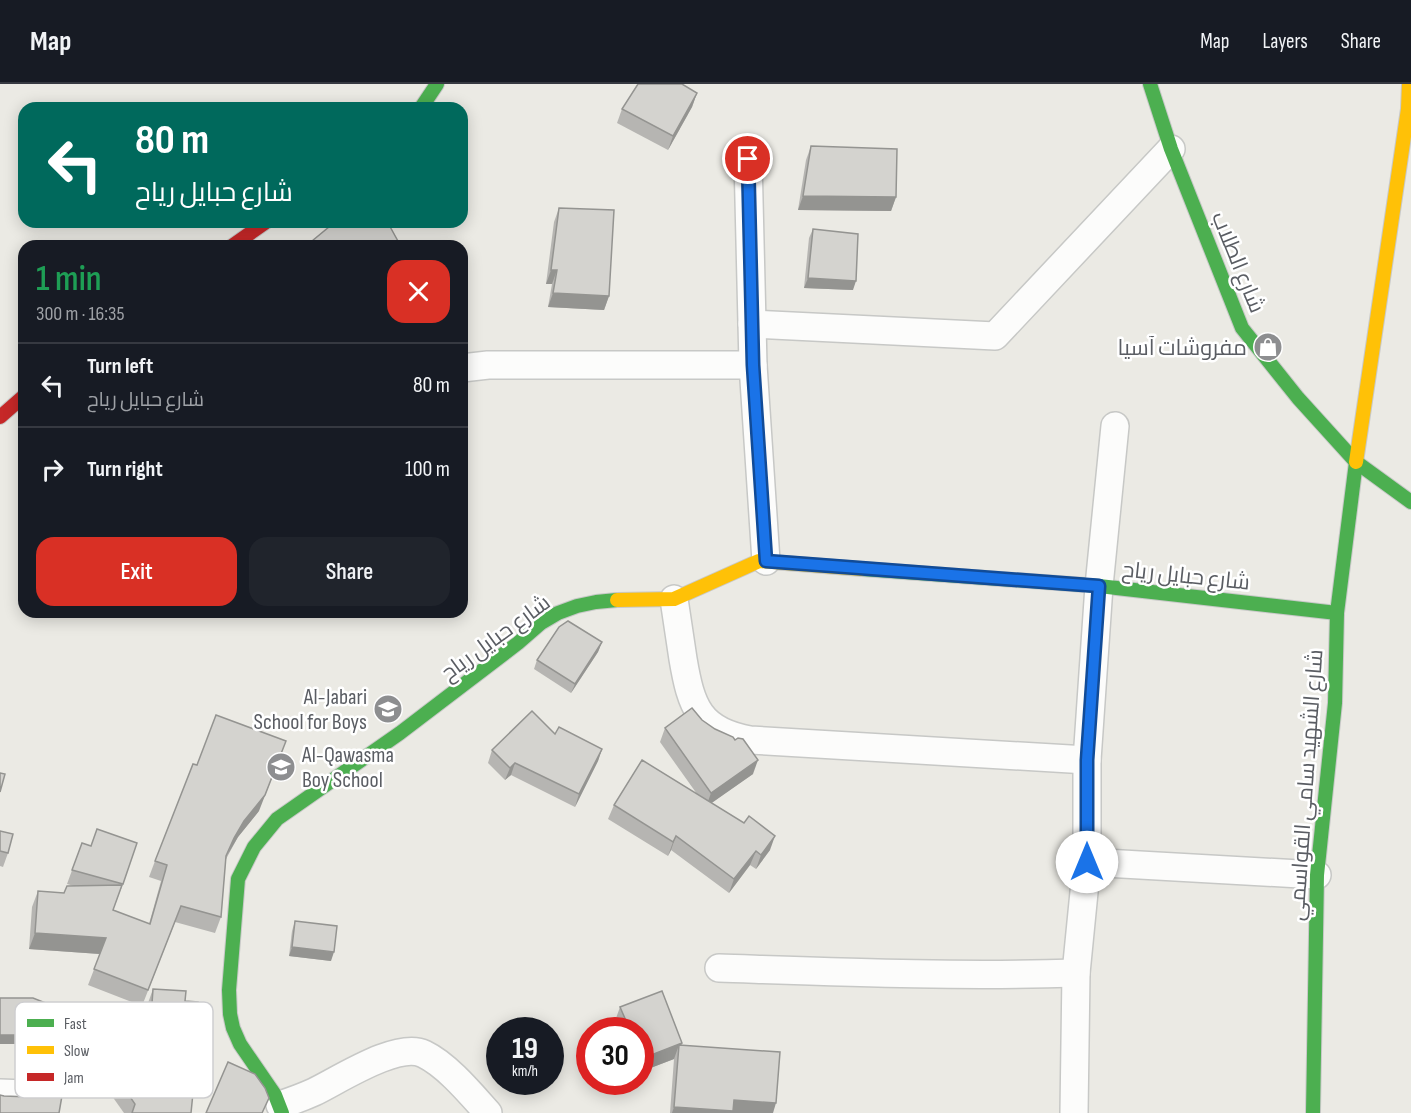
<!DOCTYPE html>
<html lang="en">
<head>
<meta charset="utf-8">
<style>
	body { margin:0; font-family:"Sofia Sans Condensed",Cairo,sans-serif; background:#20242c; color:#f1f3f6; height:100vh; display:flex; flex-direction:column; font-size:22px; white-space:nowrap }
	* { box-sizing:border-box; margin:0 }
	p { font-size:20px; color:#9ea1a6 }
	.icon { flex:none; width:33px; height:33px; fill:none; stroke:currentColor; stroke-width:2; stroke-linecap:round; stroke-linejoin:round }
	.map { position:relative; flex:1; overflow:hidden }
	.drawer { position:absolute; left:18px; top:156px; width:450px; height:378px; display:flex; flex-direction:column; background:#171b24; border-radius:18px; box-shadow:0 3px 15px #0003 }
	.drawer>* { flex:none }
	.hud { position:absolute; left:18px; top:18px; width:450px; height:126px; border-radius:18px; box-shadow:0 3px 15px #0003; background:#00695c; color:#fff; overflow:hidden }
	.speed { position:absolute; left:486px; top:933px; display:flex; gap:12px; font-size:30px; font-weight:700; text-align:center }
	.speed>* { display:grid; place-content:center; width:78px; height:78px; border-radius:50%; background:#171b24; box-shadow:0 3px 15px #0003; line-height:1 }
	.speed small { font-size:15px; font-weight:400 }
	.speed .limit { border:9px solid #d22; background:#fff; color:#111 }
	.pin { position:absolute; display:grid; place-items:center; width:51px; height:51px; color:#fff; margin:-26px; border:3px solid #fff; border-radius:50%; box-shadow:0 2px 6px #0007 }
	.me { position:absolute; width:66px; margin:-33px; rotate:0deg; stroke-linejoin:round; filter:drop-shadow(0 0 4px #0008) }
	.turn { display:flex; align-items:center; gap:21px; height:126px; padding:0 18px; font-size:27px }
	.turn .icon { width:78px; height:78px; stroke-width:2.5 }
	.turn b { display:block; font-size:42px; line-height:51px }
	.round { display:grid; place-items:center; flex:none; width:63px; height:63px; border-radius:18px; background:#20242c }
	.headline { display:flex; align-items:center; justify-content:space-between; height:102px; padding:0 18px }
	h1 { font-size:36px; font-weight:600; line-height:45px; color:#1e9e55 }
	.button { display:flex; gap:12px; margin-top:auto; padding:12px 18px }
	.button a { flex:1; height:69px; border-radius:18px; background:#d93025; color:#fff; font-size:24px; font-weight:600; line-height:69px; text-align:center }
	.button a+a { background:#20242c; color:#f1f3f6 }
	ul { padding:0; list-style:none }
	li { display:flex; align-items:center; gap:18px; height:84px; padding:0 18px; border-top:2px solid #363941 }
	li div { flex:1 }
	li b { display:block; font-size:22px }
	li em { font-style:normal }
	header { display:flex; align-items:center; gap:36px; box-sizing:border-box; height:84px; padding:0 30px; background:#171b24; border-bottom:2px solid #363941 }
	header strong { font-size:28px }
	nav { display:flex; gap:33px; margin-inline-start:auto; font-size:21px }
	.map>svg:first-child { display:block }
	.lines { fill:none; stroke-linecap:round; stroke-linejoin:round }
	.street-casing { stroke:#c7c8c6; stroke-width:30 }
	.fast-casing { stroke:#c8c9c8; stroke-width:16 }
	.slow-casing { stroke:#c8c9c8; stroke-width:16 }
	.jam-casing { stroke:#c8c9c8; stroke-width:16 }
	.street { stroke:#fcfcfb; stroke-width:27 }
	.fast { stroke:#4caf50; stroke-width:14 }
	.slow { stroke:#ffc107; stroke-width:14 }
	.jam { stroke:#c62828; stroke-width:14 }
	.wall { fill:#b6b5b2 }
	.shaded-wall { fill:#949491 }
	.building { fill:#d4d3cf; stroke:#949491; stroke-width:1.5 }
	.route-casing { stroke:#114b97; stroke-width:15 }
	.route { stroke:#1a73e8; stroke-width:10 }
	.labels { text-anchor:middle; stroke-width:5; stroke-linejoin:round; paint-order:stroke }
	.street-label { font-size:22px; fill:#5a5d63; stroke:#fff }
	.poi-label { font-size:22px; fill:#5a5d63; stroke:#fff; text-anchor:end }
	.key { fill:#fff; stroke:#ceced0; stroke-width:1.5 }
	.key-label { font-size:16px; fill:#5a5d63 }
</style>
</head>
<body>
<header>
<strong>Map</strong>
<nav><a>Map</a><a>Layers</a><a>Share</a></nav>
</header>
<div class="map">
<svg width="1411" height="1029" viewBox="0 0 1411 1029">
	<rect width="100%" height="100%" fill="#ebeae4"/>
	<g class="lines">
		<g class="street-casing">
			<g id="street">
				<path d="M 748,75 L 753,281 L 766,477"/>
				<path d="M 752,240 L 995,252 L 1171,65"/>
				<path d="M 462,284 L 488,281 L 753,281"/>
				<path d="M 674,515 C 677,535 680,555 683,575 C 691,622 699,647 750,656 L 1087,676"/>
				<path d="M 1087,778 L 1317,791"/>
				<path d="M 719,884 C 838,888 957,893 1076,889"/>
				<path d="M 0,1009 L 26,1010"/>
				<path d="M 280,1021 C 292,1017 303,1013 314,1008 C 339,996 398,957 424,970 C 447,981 471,1010 488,1029"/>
				<path d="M 1074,1029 L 1076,889 L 1087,778 L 1087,676 L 1099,502 L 1115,342"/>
			</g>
		</g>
		<g class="fast-casing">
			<g id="fast">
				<path d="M 1150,0 L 1171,65 L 1242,244 L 1298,314 L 1356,378 L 1411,418"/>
				<path d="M 421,24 L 437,0"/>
				<path d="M 862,485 L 1099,502 L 1337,529"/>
				<path d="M 282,1029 L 275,1011 L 240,960 L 233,944 L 230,930 L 229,906 L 238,795 L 254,763 L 277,735 L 400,649 L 518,559 L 541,539 L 558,529 L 577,522 L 596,518 L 617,516"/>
				<path d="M 1313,1029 L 1317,791 L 1335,619 L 1337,529 L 1356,378"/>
			</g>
		</g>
		<g class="slow-casing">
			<g id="slow">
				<path d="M 1356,378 L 1408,25 L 1409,0"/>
				<path d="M 617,516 L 674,515 L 759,477 L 862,485"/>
			</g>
		</g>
		<g class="jam-casing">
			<g id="jam">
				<path d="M 232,162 L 266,138"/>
				<path d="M 0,333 L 24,312"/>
			</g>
		</g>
		<use href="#street" class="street"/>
		<use href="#fast" class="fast"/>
		<use href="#slow" class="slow"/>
		<use href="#jam" class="jam"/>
	</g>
	<g class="wall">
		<path d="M 697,9 L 692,23 L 668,66 L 617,39 L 622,25 Z"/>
		<path d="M 811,62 L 896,113 L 891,127 L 798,126 L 806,76 Z"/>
		<path d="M 559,124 L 609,212 L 604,226 L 548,223 L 552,200 L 546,200 L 554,138 Z"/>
		<path d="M 813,145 L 853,206 L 804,204 L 809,154 Z"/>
		<path d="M 602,558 L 598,568 L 571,609 L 534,585 L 537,576 Z"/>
		<path d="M 665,644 L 753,690 L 711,719 L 770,766 L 756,785 L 750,781 L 729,809 L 671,766 L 668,772 L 608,735 L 614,721 L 697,710 L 660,658 Z"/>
		<path d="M 555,650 L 602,665 L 598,677 L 575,723 L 511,691 L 505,696 L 488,679 L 492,666 Z"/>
		<path d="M 259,727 L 238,753 L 226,775 L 221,833 L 215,849 L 175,838 L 142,922 L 88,901 L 100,870 L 29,865 L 32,823 L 38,807 L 64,809 L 74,802 L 67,800 L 82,759 L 123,800 L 113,826 L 149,840 L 161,797 L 149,793 L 155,777 Z"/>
		<path d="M 0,747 L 8,769 L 3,783 L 0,782 Z"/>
		<path d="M 295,837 L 331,877 L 289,872 L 292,847 Z"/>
		<path d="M 153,905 L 185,917 L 195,966 L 190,980 L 144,977 L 148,919 Z"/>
		<path d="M 0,914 L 109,944 L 93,984 L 89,978 L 87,999 L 84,1009 L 63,1007 L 59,1029 L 4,1012 L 30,1013 L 37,1012 L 43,1006 L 45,1003 L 48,960 L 0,960 Z"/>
		<path d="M 620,923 L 682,959 L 681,961 L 773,1029 L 670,1029 L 674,975 L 640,988 L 640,946 L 619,946 L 615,937 Z"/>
		<path d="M 113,988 L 148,994 L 191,1029 L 124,1029 L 107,1005 Z"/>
	</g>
	<g class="shaded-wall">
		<path d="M 697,9 L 692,23 L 668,66 L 673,52 Z"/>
		<path d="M 803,112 L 896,113 L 891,127 L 798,126 Z"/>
		<path d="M 551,186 L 557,186 L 552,200 L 546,200 Z"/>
		<path d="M 808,194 L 856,197 L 853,206 L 804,204 Z"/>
		<path d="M 553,209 L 609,212 L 604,226 L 548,223 Z"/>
		<path d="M 602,558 L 598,568 L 571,609 L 575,600 Z"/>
		<path d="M 602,665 L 598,677 L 575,723 L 579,710 Z"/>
		<path d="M 280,673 L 259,727 L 238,753 L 228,770 L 221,788 L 234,754 Z"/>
		<path d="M 758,676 L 753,690 L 706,723 L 711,709 Z"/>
		<path d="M 515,679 L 511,691 L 505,696 L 510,684 Z"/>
		<path d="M 676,752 L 671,766 L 668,772 L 673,758 Z"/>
		<path d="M 775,752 L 770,766 L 756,785 L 761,771 Z"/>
		<path d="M 756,767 L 750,781 L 729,809 L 734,795 Z"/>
		<path d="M 35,849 L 106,854 L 100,870 L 29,865 Z"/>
		<path d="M 292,863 L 334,868 L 331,877 L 289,872 Z"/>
		<path d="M 0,951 L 52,951 L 48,960 L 0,960 Z"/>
		<path d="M 682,959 L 678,970 L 679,961 L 674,975 L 640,988 L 641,975 Z"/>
		<path d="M 149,963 L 195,966 L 190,980 L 144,977 Z"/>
		<path d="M 48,996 L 87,999 L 84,1009 L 45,1005 Z"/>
		<path d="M 734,1016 L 776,1019 L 773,1029 L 672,1029 L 674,1023 Z"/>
	</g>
	<g class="building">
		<path d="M 638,0 L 682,0 L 697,9 L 673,52 L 622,25 Z"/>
		<path d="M 811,62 L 897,65 L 896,113 L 803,112 Z"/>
		<path d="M 559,124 L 614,126 L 609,212 L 553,209 L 557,186 L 551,186 Z"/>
		<path d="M 335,138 L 389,138 L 388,139 L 399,159 L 394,162 L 306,162 Z"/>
		<path d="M 813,145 L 858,150 L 856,197 L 808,194 Z"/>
		<path d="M 568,537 L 602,558 L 575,600 L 537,576 L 559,543 Z"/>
		<path d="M 692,624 L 702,636 L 715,645 L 733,653 L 735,656 L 738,654 L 743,655 L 758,676 L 711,709 L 665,644 Z"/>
		<path d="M 532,627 L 555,650 L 559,643 L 602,665 L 579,710 L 515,679 L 510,684 L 492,666 Z"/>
		<path d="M 216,631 L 286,657 L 265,711 L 244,737 L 234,754 L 226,772 L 221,833 L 181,822 L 148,906 L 94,885 L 106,854 L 35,849 L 38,807 L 64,809 L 67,802 L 122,801 L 113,826 L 150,840 L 167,781 L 155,777 L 193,680 L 197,681 Z"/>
		<path d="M 642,676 L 744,739 L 749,732 L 775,752 L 761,771 L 756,767 L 734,795 L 676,752 L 673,758 L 614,721 Z"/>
		<path d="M 0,689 L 5,690 L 0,708 Z"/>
		<path d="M 97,745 L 137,759 L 123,800 L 72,786 L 82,759 L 91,762 Z"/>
		<path d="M 0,747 L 13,750 L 8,769 L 0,767 Z"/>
		<path d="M 295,837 L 337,842 L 334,868 L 292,863 Z"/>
		<path d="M 153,905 L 186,907 L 185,917 L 198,918 L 195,966 L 149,963 Z"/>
		<path d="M 662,907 L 682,959 L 641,975 L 640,946 L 630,946 L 620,923 Z"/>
		<path d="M 0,914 L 33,914 L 109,944 L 97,974 L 90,965 L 87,999 L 48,996 L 52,951 L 0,951 Z"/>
		<path d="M 679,961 L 780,968 L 776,1019 L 734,1016 L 733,1027 L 674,1023 Z"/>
		<path d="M 135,974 L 148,994 L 193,1009 L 191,1029 L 132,1029 L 135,1020 L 113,988 Z"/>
		<path d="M 228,978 L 255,990 L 265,1004 L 269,1014 L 262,1029 L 206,1029 Z"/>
		<path d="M 45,1003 L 63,1006 L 59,1029 L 0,1029 L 0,1011 L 4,1012 L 30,1013 L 37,1012 L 43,1006 Z"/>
	</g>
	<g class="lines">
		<g class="route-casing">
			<path id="route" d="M 748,75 L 753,281 L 766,477 L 1099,502 L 1087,676 L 1087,778"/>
		</g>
		<use href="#route" class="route"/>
	</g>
	<defs>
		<g id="shop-disc" transform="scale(1.5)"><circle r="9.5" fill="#8d8e90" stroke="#fff"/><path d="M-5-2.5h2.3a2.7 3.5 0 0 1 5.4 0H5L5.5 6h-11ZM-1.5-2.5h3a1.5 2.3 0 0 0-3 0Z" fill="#fff"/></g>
		<g id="school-disc" transform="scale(1.5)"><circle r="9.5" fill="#8d8e90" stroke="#fff"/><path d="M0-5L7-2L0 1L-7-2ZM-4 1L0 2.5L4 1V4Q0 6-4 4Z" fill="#fff"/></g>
	</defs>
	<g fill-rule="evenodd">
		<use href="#shop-disc" x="1268" y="263"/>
		<use href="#school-disc" x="388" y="625"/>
		<use href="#school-disc" x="281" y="683"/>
	</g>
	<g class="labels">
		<g class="street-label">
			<text transform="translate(1239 178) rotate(68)" y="8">شارع الطلاب</text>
			<text transform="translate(1186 491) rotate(6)" y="8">شارع حبايل رياح</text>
			<text transform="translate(495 553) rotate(-36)" y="8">شارع حبايل رياح</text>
			<text transform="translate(1305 701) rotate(-86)" y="8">شارع الشهيد سامي القواسمي</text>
		</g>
		<g class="poi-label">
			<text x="1247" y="271">مفروشات آسيا</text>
			<text x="367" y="620">Al-Jabari<tspan x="367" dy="25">School for Boys</tspan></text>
			<text x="302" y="678" text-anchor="start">Al-Qawasma<tspan x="302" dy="25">Boy School</tspan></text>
		</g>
	</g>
	<rect x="15" y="918" width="198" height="96" rx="9" class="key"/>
	<rect x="27" y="935" width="27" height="8" fill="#4caf50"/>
	<rect x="27" y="962" width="27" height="8" fill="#ffc107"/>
	<rect x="27" y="989" width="27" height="8" fill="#c62828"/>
	<g class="key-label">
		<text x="64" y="945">Fast</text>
		<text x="64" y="972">Slow</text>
		<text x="64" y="999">Jam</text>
	</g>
</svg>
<div class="speed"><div>19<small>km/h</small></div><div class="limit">30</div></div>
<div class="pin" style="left:748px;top:75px;background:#d93025"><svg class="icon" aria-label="arrive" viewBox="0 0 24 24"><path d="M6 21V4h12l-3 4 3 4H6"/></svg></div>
<svg class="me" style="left:1087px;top:778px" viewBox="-20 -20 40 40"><circle r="19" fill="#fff"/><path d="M0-13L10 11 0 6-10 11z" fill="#1a73e8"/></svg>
<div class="hud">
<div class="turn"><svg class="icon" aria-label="left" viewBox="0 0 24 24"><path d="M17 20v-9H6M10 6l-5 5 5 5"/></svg><div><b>80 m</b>شارع حبايل رياح</div></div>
</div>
<section class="drawer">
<div class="headline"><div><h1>1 min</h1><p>300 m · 16:35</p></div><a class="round" style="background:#d93025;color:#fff"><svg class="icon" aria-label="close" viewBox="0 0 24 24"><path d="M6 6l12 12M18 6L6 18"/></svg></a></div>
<ul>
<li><svg class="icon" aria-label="left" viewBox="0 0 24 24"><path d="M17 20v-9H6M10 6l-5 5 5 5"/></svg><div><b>Turn left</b><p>شارع حبايل رياح</p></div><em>80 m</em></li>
<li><svg class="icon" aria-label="right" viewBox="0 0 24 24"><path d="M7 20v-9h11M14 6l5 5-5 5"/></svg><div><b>Turn right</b></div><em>100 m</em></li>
</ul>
<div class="button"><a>Exit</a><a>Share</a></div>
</section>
</div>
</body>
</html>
